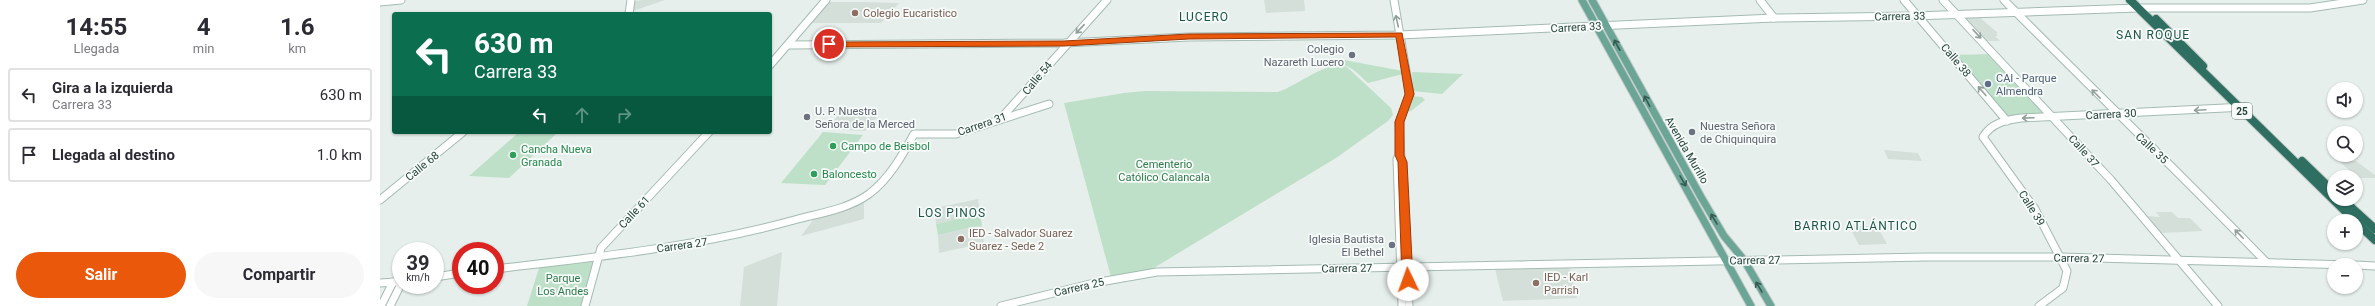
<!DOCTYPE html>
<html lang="es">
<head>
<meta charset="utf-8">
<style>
	body { margin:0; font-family:Roboto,sans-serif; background:#f7f7f7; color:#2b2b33; height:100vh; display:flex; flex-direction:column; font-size:15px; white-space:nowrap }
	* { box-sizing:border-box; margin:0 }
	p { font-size:13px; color:#7c7c81 }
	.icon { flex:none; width:22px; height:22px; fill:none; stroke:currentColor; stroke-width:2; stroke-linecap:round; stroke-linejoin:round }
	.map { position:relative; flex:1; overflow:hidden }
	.side { display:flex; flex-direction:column; background:#fff; width:380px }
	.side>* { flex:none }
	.guide { position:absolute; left:12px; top:12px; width:380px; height:122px; border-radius:4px; box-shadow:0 1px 3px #0004; background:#0b6e4f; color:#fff; overflow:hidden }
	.fabs { position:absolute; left:1947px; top:82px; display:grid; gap:8px }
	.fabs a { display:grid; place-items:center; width:36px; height:36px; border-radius:50%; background:#fff; box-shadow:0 1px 3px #0004; font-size:20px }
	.speed { position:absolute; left:12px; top:242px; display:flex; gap:8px; font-size:20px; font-weight:700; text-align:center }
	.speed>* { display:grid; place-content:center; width:52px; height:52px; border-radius:50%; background:#fff; box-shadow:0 1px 3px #0004; line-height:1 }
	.speed small { font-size:10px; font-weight:400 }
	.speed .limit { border:6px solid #d22; background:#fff; color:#111 }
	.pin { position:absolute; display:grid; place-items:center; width:34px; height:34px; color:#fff; margin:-17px; border:2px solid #fff; border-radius:50%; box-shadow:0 1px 4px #0007 }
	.me { position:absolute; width:44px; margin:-22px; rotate:357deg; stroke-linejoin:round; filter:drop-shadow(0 0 3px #0008) }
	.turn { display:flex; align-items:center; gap:14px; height:84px; padding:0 16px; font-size:18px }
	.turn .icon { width:52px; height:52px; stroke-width:2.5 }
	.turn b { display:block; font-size:28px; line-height:34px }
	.lanes { display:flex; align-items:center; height:38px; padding:0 16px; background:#0003; justify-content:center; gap:20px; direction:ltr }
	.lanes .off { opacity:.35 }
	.eta { display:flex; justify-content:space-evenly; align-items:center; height:68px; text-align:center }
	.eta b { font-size:24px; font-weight:700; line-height:28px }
	.cta { display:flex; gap:8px; margin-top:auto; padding:8px 16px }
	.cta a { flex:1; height:46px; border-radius:24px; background:#ea580c; color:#fff; font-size:16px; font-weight:700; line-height:46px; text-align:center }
	.cta a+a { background:#f7f7f7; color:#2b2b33 }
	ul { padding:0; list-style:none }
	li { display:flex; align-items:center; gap:12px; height:54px; margin:0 8px 6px; padding:0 8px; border:2px solid #e1e1e2; border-radius:4px }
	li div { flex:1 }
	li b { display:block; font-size:15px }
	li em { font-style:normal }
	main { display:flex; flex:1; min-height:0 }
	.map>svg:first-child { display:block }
	.built { fill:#d4dfda }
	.green { fill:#bfe0c8 }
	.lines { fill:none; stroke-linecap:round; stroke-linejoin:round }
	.secondary-casing { stroke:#a4bbb3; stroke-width:9 }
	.primary-casing { stroke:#c2cac8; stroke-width:9 }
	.highway-casing { stroke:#c2cac8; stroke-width:10 }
	.secondary { stroke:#fff; stroke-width:7 }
	.primary { stroke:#6aa596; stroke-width:7 }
	.highway { stroke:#2f6f62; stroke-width:8 }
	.oneway { stroke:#92a09c }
	.oneway2 { stroke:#365b51 }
	.route { fill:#ea580c; stroke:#983908 }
	.education-dot { fill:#8d6e63; stroke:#f7fbf9; stroke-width:1.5 }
	.worship-dot { fill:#6b7280; stroke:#f7fbf9; stroke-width:1.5 }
	.service-dot { fill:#5c6f8a; stroke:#f7fbf9; stroke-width:1.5 }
	.leisure-dot { fill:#2e9e5b; stroke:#f7fbf9; stroke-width:1.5 }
	.labels { text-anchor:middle; stroke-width:3.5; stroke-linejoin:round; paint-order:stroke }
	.shield { fill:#f7fbf9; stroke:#637a73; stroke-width:1 }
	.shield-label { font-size:10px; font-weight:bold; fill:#24423a }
	.education-label { font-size:11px; fill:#785e54; stroke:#f7fbf9; text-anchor:start }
	.street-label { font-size:11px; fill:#24423a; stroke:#f7fbf9 }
	.worship-label { font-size:11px; fill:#5b616d; stroke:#f7fbf9; text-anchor:end }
	.service-label { font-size:11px; fill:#4e5e75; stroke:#f7fbf9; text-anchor:start }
	.leisure-label { font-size:11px; fill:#27864d; stroke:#f7fbf9; text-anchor:start }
	.park-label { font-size:11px; fill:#2d7a4b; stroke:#f7fbf9 }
	.neighbourhood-label { font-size:12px; letter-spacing:1px; fill:#1f5548; stroke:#f7fbf9 }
</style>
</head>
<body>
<main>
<section class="side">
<div class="eta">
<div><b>14:55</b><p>Llegada</p></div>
<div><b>4</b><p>min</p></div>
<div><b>1.6</b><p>km</p></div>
</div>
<ul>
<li><svg class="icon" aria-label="left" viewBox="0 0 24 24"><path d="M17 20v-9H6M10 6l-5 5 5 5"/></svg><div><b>Gira a la izquierda</b><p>Carrera 33</p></div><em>630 m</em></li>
<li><svg class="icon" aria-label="arrive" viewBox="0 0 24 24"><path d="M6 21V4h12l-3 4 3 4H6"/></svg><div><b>Llegada al destino</b></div><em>1.0 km</em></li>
</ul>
<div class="cta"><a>Salir</a><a>Compartir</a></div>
</section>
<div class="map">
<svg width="1995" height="306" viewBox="0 0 1995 306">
	<rect width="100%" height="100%" fill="#e6efeb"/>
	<g class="built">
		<path d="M 262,0 L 285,0 L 253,11 L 255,1 Z"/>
		<path d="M 884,0 L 924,0 L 925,11 L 886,13 Z"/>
		<path d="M 449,2 L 482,2 L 519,3 L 501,23 L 432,23 Z"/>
		<path d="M 1599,17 L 1618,33 L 1616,34 L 1618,36 L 1615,36 L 1620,41 L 1607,41 L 1585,18 Z"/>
		<path d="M 459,114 L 497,117 L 485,131 L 447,129 Z"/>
		<path d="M 1504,150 L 1538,153 L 1542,161 L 1508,159 Z"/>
		<path d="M 1959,161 L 1976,161 L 1995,175 L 1995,178 L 1978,178 Z"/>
		<path d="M 484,199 L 484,219 L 421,236 L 433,220 Z"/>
		<path d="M 598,199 L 600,214 L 556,224 L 555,208 Z"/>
		<path d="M 1776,212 L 1792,212 L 1798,218 L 1810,218 L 1823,231 L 1782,233 L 1767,216 L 1780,217 Z"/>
		<path d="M 602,225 L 604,243 L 559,253 L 558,235 Z"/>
		<path d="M 1469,226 L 1497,226 L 1507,244 L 1479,245 Z"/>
		<path d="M 402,252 L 397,306 L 360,306 L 364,267 Z"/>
		<path d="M 1190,268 L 1197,298 L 1123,301 L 1115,269 Z"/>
	</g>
	<g class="green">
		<path d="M 1615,54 L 1673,117 L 1627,121 L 1571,55 Z"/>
		<path d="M 964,60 L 1023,71 L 1023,74 L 988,83 C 976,72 969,62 951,65 Z"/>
		<path d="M 959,65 L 967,67 L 1011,108 L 1013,115 L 1008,121 L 956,158 L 772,269 L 731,277 L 684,103 L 744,93 L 765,91 L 898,92 C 918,85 938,67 959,65 Z"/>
		<path d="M 1032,72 L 1083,74 L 1062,94 L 1033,91 Z"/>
		<path d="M 1032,96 L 1042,97 L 1045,100 L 1031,111 L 1026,112 Z"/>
		<path d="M 443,132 L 483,135 L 445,185 L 401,183 Z"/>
		<path d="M 138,133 L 176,134 L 129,178 L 89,176 Z"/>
		<path d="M 600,214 L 602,225 L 558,235 L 556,224 Z"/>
		<path d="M 215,258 L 203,306 L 147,306 L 160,265 Z"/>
	</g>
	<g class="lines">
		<g class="secondary-casing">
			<g id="secondary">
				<path d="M 1014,0 L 1030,94 L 1019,122 L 1029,306"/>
				<path d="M 1380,0 L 1394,18"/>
				<path d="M 1524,0 L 1627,121"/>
				<path d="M 1563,0 L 1731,180 L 1838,306"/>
				<path d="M 1624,0 C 1711,88 1800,173 1886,262"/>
				<path d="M 0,2 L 21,0"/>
				<path d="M 249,14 L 251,0"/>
				<path d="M 409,45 L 684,43 L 809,37 L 1020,35 L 1394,18 L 1534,16 L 1758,8 L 1930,8 L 1983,0"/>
				<path d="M 390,65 L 446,0"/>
				<path d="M 623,116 L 727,0"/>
				<path d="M 1020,155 L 1017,159 L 1022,306"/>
				<path d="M 0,200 L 83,132"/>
				<path d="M 1976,265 L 1995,266"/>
				<path d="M 115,269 C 217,257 318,247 418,219 C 441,213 468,209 489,194 C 509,179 522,156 534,134 L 576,134 L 669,104"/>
				<path d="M 55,277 L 81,273"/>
				<path d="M 0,283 L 16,282"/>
				<path d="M 1,306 L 13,282"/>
				<path d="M 10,306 L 21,284"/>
				<path d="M 205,306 L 221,248 L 329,132"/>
				<path d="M 621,306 L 714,283 L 777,272 L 1546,257 L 1680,257 L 1973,265"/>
				<path d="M 1659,306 L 1683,288 L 1687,271 L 1655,209 L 1603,137 C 1611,123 1626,120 1641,118 L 1865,107"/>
			</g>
		</g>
		<g class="primary-casing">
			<g id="primary">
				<path d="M 1202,0 L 1371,306"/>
				<path d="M 1212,0 L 1321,197 L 1344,236 L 1364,260 L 1391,306"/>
			</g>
		</g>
		<g class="highway-casing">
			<g id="highway">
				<path d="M 1750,0 L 1975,221"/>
				<path d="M 1776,19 L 1823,66"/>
				<path d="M 1922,161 L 1954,192"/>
				<path d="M 1962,199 L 1995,229"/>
				<path d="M 1976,222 L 1995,240"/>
			</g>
		</g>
		<use href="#secondary" class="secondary"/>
		<use href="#primary" class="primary"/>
		<use href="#highway" class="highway"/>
	</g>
	<defs><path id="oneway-shaft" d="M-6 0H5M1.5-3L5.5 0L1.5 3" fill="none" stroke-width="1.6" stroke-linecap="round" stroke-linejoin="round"/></defs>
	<g class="oneway">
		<use href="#oneway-shaft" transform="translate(1017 21) rotate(-102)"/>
		<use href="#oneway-shaft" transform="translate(700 29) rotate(133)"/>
		<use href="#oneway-shaft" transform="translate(1597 34) rotate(47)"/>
		<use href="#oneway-shaft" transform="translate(1602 91) rotate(-131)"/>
		<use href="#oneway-shaft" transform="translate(1716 94) rotate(-135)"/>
		<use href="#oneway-shaft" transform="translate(1820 110) rotate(177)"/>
		<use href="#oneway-shaft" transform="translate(1648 118) rotate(178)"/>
		<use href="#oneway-shaft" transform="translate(1859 234) rotate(-134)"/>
	</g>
	<g class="oneway2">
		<use href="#oneway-shaft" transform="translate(1237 45) rotate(-119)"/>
		<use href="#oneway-shaft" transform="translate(1267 101) rotate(-118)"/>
		<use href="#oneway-shaft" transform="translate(1303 181) rotate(60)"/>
		<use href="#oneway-shaft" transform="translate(1334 219) rotate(-121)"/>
		<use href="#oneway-shaft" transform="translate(1379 287) rotate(-121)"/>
	</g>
	<path class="route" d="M 1022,33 L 1034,94 L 1024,122 L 1024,155 L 1027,162 L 1033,280 L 1028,284 L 1022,280 L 1018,162 L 1015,155 L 1015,122 L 1025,94 L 1016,37 L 809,39 L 684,46 L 449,47 L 445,44 L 449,42 L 684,41 L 809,34 Z"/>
	<g class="education-dot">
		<circle cx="475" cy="13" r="4"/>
		<circle cx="581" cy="239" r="4"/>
		<circle cx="1156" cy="283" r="4"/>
	</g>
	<g class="worship-dot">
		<circle cx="972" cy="55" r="4"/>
		<circle cx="427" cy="117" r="4"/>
		<circle cx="1312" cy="132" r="4"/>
		<circle cx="1012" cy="245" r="4"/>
	</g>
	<circle class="service-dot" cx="1608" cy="84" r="4"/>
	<g class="leisure-dot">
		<circle cx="453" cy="146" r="4"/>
		<circle cx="133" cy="155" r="4"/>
		<circle cx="434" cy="174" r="4"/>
	</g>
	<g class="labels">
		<rect class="shield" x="1852" y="103" width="20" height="16" rx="3"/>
		<g class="shield-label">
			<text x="1862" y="115">25</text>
		</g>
		<g class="education-label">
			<text x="483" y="17">Colegio Eucaristico</text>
			<text x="589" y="237">IED - Salvador Suarez<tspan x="589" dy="13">Suarez - Sede 2</tspan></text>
			<text x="1164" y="281">IED - Karl<tspan x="1164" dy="13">Parrish</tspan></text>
		</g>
		<g class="street-label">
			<text transform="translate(1520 16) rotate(-1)" y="4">Carrera 33</text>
			<text transform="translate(1196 27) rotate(-3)" y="4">Carrera 33</text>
			<text transform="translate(1576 60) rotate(50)" y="4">Calle 38</text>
			<text transform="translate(657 78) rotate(-50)" y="4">Calle 54</text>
			<text transform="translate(1731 114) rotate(-3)" y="4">Carrera 30</text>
			<text transform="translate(602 124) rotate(-19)" y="4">Carrera 31</text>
			<text transform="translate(1772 148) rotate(43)" y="4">Calle 35</text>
			<text transform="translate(1307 150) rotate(60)" y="4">Avenida Murillo</text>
			<text transform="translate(1704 151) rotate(48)" y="4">Calle 37</text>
			<text transform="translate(42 166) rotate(-39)" y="4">Calle 68</text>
			<text transform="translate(1652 208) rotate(58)" y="4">Calle 39</text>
			<text transform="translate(254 212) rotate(-47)" y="4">Calle 61</text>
			<text transform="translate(302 245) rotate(-8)" y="4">Carrera 27</text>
			<text transform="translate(1699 258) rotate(1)" y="4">Carrera 27</text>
			<text transform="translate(1375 260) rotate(-1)" y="4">Carrera 27</text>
			<text transform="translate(967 268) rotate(-1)" y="4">Carrera 27</text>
			<text transform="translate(699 287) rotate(-13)" y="4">Carrera 25</text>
		</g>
		<g class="worship-label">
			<text x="964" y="53">Colegio<tspan x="964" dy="13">Nazareth Lucero</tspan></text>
			<text x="435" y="115" text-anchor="start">U. P. Nuestra<tspan x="435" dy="13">Señora de la Merced</tspan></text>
			<text x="1320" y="130" text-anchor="start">Nuestra Señora<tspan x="1320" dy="13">de Chiquinquira</tspan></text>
			<text x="1004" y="243">Iglesia Bautista<tspan x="1004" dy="13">El Bethel</tspan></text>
		</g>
		<g class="service-label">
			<text x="1616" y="82">CAI - Parque<tspan x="1616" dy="13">Almendra</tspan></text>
		</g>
		<g class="leisure-label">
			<text x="461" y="150">Campo de Beisbol</text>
			<text x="141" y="153">Cancha Nueva<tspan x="141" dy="13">Granada</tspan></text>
			<text x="442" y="178">Baloncesto</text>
		</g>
		<g class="park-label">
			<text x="784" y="168">Cementerio<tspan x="784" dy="13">Católico Calancala</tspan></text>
			<text x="183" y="282">Parque<tspan x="183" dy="13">Los Andes</tspan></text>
		</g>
		<g class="neighbourhood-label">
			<text x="824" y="21">LUCERO</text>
			<text x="1773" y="39">SAN ROQUE</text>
			<text x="572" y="217">LOS PINOS</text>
			<text x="1476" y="230">BARRIO ATLÁNTICO</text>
		</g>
	</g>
</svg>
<div class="fabs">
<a><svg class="icon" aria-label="sound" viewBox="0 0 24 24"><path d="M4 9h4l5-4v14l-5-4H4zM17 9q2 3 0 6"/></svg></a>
<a><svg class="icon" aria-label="search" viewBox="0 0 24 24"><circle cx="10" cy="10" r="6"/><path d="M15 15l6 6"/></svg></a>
<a><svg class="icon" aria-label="layers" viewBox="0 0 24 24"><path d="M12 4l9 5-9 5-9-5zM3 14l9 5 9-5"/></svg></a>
<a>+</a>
<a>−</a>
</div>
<div class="speed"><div>39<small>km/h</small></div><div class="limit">40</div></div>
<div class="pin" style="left:449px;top:44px;background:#d93025"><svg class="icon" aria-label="arrive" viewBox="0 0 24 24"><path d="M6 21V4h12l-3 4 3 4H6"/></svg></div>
<svg class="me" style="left:1028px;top:280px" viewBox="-20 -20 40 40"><circle r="19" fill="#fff"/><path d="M0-13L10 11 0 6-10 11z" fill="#ea580c"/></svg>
<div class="guide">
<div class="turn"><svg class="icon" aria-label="left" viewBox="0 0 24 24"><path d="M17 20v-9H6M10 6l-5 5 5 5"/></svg><div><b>630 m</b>Carrera 33</div></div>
<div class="lanes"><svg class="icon" aria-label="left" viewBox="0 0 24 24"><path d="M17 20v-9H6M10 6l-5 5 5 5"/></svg><svg class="icon off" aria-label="ahead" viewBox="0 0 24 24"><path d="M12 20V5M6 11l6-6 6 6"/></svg><svg class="icon off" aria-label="right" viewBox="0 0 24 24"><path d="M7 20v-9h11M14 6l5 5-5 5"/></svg></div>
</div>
</div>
</main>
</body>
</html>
